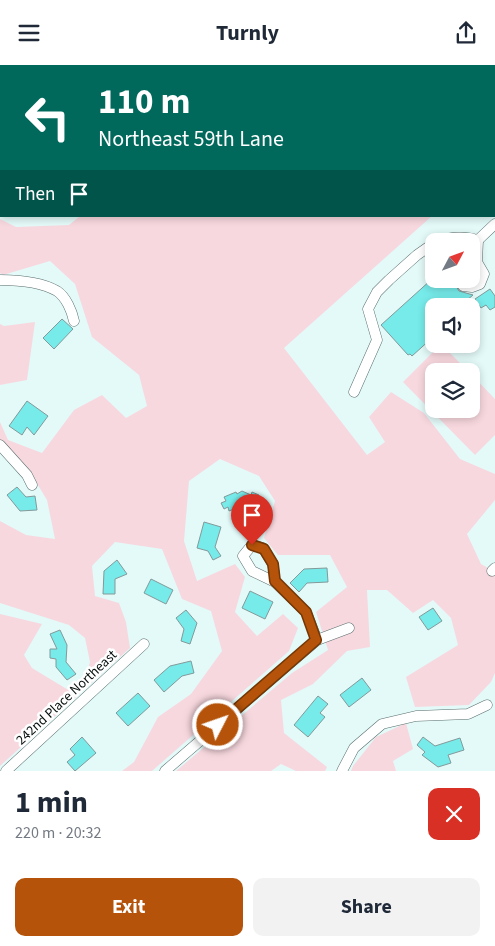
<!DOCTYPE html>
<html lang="en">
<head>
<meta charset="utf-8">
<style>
	body { margin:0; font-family:"Source Sans 3",sans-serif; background:#f2f2f3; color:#1f2937; height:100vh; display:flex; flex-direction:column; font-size:19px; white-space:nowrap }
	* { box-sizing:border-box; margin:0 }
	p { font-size:16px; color:#747a83 }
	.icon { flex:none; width:28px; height:28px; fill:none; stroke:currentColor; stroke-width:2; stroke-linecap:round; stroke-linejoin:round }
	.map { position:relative; height:706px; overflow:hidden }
	.sheet { display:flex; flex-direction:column; background:#fff; flex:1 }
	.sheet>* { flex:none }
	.banner { position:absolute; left:0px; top:0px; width:495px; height:152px; box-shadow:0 2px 8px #0003; background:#00695c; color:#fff; overflow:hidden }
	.needle { width:32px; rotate:49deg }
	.fabs { position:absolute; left:425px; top:168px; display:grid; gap:10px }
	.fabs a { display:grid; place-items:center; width:55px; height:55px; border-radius:10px; background:#fff; box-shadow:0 2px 8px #0003; font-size:25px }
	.pin { position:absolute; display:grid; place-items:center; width:42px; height:42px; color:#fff; margin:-51px -21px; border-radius:50% 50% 50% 0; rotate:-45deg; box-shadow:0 0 5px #0007 }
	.pin .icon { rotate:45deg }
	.me { position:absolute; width:55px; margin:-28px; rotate:49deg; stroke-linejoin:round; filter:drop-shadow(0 0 4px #0008) }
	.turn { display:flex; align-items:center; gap:18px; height:105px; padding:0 15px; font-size:22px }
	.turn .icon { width:65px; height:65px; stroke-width:2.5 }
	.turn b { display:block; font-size:35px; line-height:42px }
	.then { display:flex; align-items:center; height:48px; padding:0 15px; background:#0003; gap:10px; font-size:19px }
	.round { display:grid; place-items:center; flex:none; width:52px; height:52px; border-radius:10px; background:#f2f2f3 }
	.head { display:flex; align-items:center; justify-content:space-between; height:85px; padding:0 15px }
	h1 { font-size:30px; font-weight:700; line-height:38px }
	.button { display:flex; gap:10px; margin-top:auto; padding:10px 15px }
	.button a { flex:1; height:58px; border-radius:10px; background:#b45309; color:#fff; font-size:20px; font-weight:700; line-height:58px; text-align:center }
	.button a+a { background:#f2f2f3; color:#1f2937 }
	header { display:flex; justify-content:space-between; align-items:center; height:65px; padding:0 15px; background:#fff; font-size:22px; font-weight:700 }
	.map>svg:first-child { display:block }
	.green { fill:#f8d8df }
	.building { fill:#76ebea; stroke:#849999 }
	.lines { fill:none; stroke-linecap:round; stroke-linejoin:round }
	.minor-casing { stroke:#596e6d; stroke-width:11 }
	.minor { stroke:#fff; stroke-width:10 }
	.route-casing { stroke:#753606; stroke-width:12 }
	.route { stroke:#b45309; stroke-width:9 }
	.labels { text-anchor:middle; stroke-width:5; stroke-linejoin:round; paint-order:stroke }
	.street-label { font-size:14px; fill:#080f0f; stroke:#fff }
</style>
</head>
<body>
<header><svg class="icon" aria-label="menu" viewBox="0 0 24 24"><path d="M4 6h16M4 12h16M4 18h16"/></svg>Turnly<svg class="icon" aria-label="share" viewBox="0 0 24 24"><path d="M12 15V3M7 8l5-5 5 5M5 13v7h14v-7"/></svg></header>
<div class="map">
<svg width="495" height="706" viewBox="0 0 495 706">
	<rect width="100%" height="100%" fill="#e3faf9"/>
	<g class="green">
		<path d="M 0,0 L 198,0 L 1,1 L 0,24 Z"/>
		<path d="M 262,0 L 423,0 L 424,1 L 261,1 Z"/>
		<path d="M 80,151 L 432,151 L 284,283 L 367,390 L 385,377 L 369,352 L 391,327 L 424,348 L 460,394 L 495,409 L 495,435 L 467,469 L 481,499 L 495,507 L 495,608 L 491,617 L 469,640 L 415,642 L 406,612 L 458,580 L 451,553 L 433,535 L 413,548 L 387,525 L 367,525 L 370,582 L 347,586 L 313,619 L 281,635 L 284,668 L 327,702 L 325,706 L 296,706 L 281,699 L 271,706 L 176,706 L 292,608 L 328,585 L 316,547 L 347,522 L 330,490 L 278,490 L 264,473 L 275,436 L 259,411 L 220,394 L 189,416 L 184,476 L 197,516 L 235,499 L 245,512 L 235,547 L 257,571 L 283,549 L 298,563 L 289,586 L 152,706 L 122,706 L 134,697 L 158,652 L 191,629 L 222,586 L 211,546 L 182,534 L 162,484 L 115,477 L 92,501 L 95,531 L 119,538 L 126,557 L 130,583 L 0,701 L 0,549 L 42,559 L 24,590 L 32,603 L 70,626 L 82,624 L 90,597 L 85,573 L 69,560 L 0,538 L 0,456 L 26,470 L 55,474 L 47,435 L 27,402 L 0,375 L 0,357 L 8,375 L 42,388 L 74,345 L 102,330 L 126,353 L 147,341 L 139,310 L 92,272 L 75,219 L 50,196 L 3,210 L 0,208 L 0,154 L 16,162 L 69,160 Z"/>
		<path d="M 35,257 L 27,315 L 0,320 L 0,259 L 4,261 Z"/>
		<path d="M 441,279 L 468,306 L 434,306 L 434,344 L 471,344 L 471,309 L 495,334 L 495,370 L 475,390 L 403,317 Z"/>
		<path d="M 406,658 L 413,684 L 393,696 L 396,706 L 351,706 L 353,701 L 376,672 Z"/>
	</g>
	<g class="building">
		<path d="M 432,214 L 452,214 L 459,226 L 473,230 L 460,241 L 434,241 L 434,266 L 429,270 L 432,273 L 412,291 L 410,289 L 408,290 L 381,260 Z"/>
		<path d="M 490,224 L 495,231 L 495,242 L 490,245 L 486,240 L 481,243 L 475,234 Z"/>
		<path d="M 62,254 L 73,264 L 54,284 L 43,273 Z"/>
		<path d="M 27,336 L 48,351 L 34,370 L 27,362 L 22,370 L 9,361 Z"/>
		<path d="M 17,422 L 26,432 L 35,431 L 37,445 L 20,446 L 7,430 Z"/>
		<path d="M 242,426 L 251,430 L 252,427 L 259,430 L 255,440 L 239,437 L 242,444 L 236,447 L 234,444 L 229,446 L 228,442 L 224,444 L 221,438 L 226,436 L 224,432 L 236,427 L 237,429 Z"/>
		<path d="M 204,457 L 221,462 L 215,482 L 221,491 L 213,495 L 208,486 L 197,483 Z"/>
		<path d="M 117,495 L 127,509 L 115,514 L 115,529 L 103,529 L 104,506 Z"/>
		<path d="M 327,503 L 328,517 L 307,518 L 299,527 L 290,518 L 304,504 Z"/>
		<path d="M 151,514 L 173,525 L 166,539 L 144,528 Z"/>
		<path d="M 250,526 L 273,537 L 265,554 L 242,543 Z"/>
		<path d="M 433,543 L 442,556 L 428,565 L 419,552 Z"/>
		<path d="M 186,545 L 197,558 L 190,579 L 181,576 L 184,564 L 176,553 Z"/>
		<path d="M 60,565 L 67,580 L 66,597 L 76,609 L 67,615 L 56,602 L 56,594 L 50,593 L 50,584 L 57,584 L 50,569 Z"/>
		<path d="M 191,596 L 194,608 L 182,611 L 164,627 L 154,615 L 170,601 Z"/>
		<path d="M 362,613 L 371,625 L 349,642 L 340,630 Z"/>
		<path d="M 138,628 L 150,641 L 128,661 L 116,648 Z"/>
		<path d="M 318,631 L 328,639 L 320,648 L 325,652 L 308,672 L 294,660 Z"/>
		<path d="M 82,672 L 96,688 L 75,706 L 67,697 L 75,690 L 70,684 Z"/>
		<path d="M 423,672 L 435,681 L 460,673 L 464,685 L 448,690 L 451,698 L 438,702 L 422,690 L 425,687 L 417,680 Z"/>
	</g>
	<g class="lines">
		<g class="minor-casing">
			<g id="minor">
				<path d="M 429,0 L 429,1"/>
				<path d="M 494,123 L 495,125"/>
				<path d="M 439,176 C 453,172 464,171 478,175 L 495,159"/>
				<path d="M 459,214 L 463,221 L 472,222 L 480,219 L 484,209 L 477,197 L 478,175"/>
				<path d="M 0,215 C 18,215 41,217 57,226 C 66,232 72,246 74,256"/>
				<path d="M 354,327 L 377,275 L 368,244 L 377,227 L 389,215 L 417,190 L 434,178"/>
				<path d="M 0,380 L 27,410 L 32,420"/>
				<path d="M 492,506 L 495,503"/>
				<path d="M 275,517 L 252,506 L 243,491 L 252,480 L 263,483 L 273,499 L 275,517 L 306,547 L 317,575"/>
				<path d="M 6,706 L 144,579"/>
				<path d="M 165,706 L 317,575 L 349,563"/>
				<path d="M 342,706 L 354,683 L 382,659 L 416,651 L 468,649 L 487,640"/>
			</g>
		</g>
		<use href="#minor" class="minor"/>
	</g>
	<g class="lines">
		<g class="route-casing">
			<path id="route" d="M 218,660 L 316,575 L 306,547 L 275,516 L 273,499 L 264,484 L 252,480"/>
		</g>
		<use href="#route" class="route"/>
	</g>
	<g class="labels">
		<g class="street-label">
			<text transform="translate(66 632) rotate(-43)" y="5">242nd Place Northeast</text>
		</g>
	</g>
</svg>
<div class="fabs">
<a><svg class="needle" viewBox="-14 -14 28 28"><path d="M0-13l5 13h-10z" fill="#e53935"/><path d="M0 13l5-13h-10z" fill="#747a83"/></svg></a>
<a><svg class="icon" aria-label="sound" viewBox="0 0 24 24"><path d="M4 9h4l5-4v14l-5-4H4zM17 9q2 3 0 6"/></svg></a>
<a><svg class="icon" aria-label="layers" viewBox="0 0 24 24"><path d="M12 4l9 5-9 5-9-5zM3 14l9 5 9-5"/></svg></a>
</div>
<div class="pin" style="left:252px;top:480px;background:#d93025"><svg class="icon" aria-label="arrive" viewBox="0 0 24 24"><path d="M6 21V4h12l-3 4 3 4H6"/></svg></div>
<svg class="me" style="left:218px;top:660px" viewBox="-20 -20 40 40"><circle r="17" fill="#b45309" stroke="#fff" stroke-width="3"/><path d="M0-11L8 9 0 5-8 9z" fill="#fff"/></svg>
<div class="banner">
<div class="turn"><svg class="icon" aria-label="left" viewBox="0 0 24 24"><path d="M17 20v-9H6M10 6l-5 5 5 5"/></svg><div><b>110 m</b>Northeast 59th Lane</div></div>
<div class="then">Then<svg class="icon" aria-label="arrive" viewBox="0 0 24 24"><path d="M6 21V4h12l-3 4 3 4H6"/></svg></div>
</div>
</div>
<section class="sheet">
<div class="head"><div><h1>1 min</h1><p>220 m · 20:32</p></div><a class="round" style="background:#d93025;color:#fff"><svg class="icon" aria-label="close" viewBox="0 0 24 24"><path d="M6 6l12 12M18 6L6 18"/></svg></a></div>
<div class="button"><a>Exit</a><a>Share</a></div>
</section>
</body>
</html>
